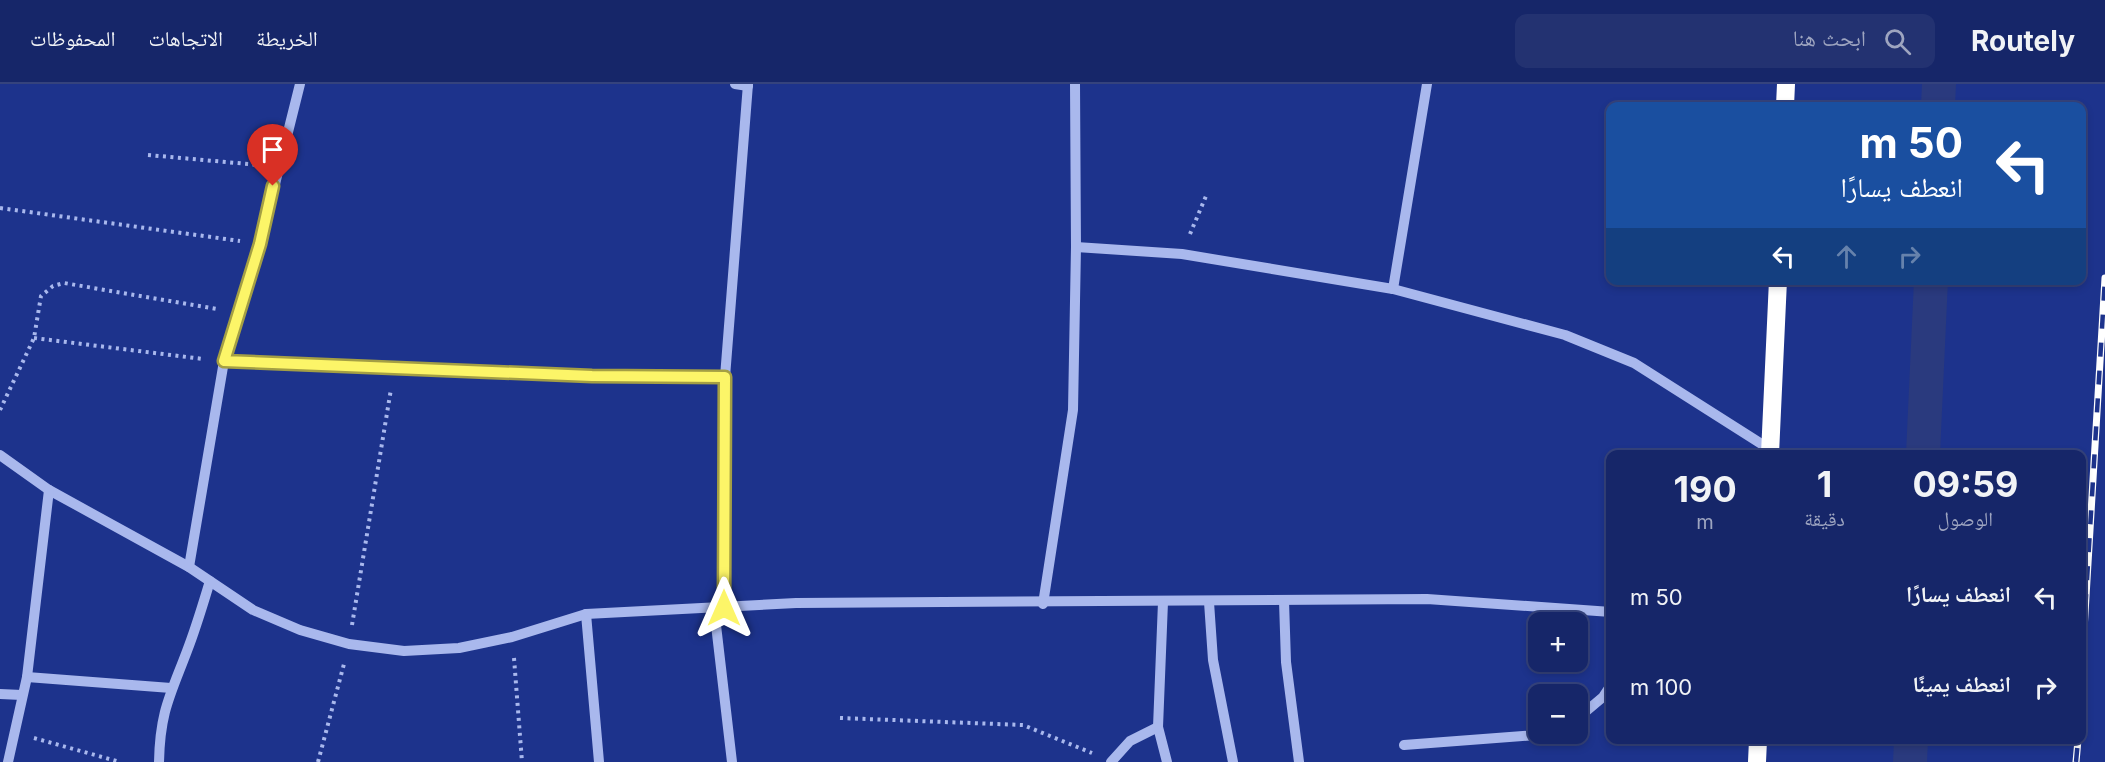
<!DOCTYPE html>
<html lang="ar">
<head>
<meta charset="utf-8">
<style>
	body { margin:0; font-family:Inter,"Noto Naskh Arabic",sans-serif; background:#233271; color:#f1f3f6; direction:rtl; height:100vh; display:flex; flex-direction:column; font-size:22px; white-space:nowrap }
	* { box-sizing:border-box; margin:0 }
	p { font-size:20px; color:#9ea5c0 }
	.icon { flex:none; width:33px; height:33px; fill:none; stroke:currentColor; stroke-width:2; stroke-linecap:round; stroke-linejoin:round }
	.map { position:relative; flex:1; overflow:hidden; direction:ltr }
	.drawer { position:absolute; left:1606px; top:366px; width:480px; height:294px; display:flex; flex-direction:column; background:#162669; border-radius:12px; box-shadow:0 3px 9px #0003,0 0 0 2px #35437d; direction:rtl }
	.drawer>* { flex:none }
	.hud { position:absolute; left:1606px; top:18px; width:480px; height:183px; border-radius:12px; box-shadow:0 3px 9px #0003,0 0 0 2px #35437d; direction:rtl; background:#1a4fa0; color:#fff; overflow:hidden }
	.controls { position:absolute; left:1528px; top:528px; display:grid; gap:12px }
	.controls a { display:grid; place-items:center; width:60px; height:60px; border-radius:12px; background:#162669; box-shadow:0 3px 9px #0003,0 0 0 2px #35437d; font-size:30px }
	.pin { position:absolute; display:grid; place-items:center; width:51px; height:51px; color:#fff; margin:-62px -26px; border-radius:50% 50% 50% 0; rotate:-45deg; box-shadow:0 0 6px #0007 }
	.pin .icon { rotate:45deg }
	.me { position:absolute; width:66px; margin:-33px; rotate:0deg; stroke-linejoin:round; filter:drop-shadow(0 0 4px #0008) }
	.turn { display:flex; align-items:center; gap:21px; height:126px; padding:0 24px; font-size:27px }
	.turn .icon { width:78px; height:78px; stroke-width:2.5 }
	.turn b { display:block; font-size:42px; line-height:51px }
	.lanes { display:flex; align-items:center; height:57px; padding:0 24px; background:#0003; justify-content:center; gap:30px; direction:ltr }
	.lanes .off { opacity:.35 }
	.eta { display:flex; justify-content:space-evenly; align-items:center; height:102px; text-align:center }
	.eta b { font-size:36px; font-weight:700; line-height:42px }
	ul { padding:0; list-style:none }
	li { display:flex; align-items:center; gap:18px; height:90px; padding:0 24px }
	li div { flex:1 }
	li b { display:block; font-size:22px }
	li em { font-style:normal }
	header { display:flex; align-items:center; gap:36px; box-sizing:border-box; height:84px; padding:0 30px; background:#162669; border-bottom:2px solid #35437d }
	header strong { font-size:28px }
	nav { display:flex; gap:33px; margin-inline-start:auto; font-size:21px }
	.search { width:420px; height:54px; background:#233271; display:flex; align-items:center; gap:15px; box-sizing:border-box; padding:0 21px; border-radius:12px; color:#9ea5c0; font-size:22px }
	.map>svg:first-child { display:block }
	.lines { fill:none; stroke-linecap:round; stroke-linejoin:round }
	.canal { stroke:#2a3a7e; stroke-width:34 }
	.path { stroke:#a9b8ed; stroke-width:4; stroke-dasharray:3 4.5; stroke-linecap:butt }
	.minor { stroke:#a9b8ed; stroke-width:10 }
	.highway { stroke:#fff; stroke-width:18 }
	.rail-casing { stroke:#fff; stroke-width:7 }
	.rail { stroke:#1d338c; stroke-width:4.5; stroke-dasharray:14; stroke-linecap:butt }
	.route-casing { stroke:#a49f44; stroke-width:15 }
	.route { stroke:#fcf568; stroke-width:10 }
</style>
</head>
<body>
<header>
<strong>Routely</strong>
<div class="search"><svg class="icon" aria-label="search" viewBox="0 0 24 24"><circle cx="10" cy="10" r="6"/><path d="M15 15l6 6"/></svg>ابحث هنا</div>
<nav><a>الخريطة</a><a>الاتجاهات</a><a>المحفوظات</a></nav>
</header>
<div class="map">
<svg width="2105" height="678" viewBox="0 0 2105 678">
	<rect width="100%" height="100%" fill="#1d338c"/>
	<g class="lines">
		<g class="canal">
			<path d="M 1938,22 L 1939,0"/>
			<path d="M 1923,370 L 1931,196"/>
			<path d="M 1910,678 L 1911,656"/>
		</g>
		<g class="path">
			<path d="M 148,71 L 259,81"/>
			<path d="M 0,124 L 240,157"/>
			<path d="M 1190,150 L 1206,112"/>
			<path d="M 34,254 L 203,275"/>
			<path d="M 0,326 L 34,254 L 41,212 L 53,202 L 64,199 L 217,225"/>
			<path d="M 352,541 L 391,305"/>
			<path d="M 514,574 L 522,678"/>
			<path d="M 840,634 L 1023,641 L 1092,669"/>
			<path d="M 34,654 L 120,678"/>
			<path d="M 318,678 L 344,580"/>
		</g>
		<g class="minor">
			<path d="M 735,0 L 748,2"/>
			<path d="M 1076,163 L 1182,170 L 1393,205 L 1565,251 L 1634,279 L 1771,366"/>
			<path d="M 1393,205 L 1427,0"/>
			<path d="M 224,277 L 592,292 L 725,293"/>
			<path d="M 0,371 L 49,406 L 189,483 L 253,526 L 300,546 L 349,560 L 404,567 L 459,564 L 512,553 L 586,530 L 796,519 L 1427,515 L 1611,528"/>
			<path d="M 189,483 L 224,277 L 260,160 L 300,0"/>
			<path d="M 1284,517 L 1286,578 L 1299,678"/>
			<path d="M 1163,518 L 1158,643 L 1167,678"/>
			<path d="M 1209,518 L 1213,576 L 1233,678"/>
			<path d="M 1043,520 L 1073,326 L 1076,163 L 1075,0"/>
			<path d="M 714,524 L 732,678"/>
			<path d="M 724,524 L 725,293 L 748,0"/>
			<path d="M 586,530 L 599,678"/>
			<path d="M 27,593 L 171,604"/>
			<path d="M 0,610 L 22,611"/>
			<path d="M 1578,634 L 1603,613 L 1611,601"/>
			<path d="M 1404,661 L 1549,650"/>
			<path d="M 8,678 L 27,593 L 49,406"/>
			<path d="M 159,678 C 160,628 170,612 187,567 C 196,544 203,520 210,497"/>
			<path d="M 1111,678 L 1130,657 L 1158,643"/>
		</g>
		<g class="highway">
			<path d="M 1785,22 L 1786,0"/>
			<path d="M 1770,370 L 1778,196"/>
			<path d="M 1757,678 L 1758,656"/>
		</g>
		<g class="rail-casing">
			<g id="rail">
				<path d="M 2082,580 L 2105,194"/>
				<path d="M 2076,678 L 2078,656"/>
			</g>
		</g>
		<use href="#rail" class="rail"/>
	</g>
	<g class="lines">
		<g class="route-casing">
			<path id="route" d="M 273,102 L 260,160 L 224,277 L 592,292 L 725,293 L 724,524"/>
		</g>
		<use href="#route" class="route"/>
	</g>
</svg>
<div class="controls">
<a>+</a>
<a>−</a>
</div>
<div class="pin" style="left:273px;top:102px;background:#d93025"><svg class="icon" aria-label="arrive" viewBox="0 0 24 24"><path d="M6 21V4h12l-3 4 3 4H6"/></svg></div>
<svg class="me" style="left:724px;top:524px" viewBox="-20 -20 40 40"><path d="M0-17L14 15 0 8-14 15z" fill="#fcf568" stroke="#fff" stroke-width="4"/></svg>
<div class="hud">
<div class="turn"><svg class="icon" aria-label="left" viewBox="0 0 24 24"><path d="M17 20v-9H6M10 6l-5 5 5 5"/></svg><div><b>50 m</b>انعطف يسارًا</div></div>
<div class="lanes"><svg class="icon" aria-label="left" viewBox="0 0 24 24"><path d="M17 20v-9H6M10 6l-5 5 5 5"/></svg><svg class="icon off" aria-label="ahead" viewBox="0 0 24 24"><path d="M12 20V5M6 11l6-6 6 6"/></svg><svg class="icon off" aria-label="right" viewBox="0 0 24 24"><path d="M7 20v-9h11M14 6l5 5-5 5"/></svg></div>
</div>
<section class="drawer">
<div class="eta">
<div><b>09:59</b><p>الوصول</p></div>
<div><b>1</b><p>دقيقة</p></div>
<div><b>190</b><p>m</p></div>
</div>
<ul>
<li><svg class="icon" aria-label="left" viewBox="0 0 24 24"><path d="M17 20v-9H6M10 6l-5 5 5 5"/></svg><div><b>انعطف يسارًا</b></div><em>50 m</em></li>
<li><svg class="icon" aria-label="right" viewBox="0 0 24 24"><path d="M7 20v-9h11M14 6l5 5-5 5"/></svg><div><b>انعطف يمينًا</b></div><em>100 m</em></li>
</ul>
</section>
</div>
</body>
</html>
